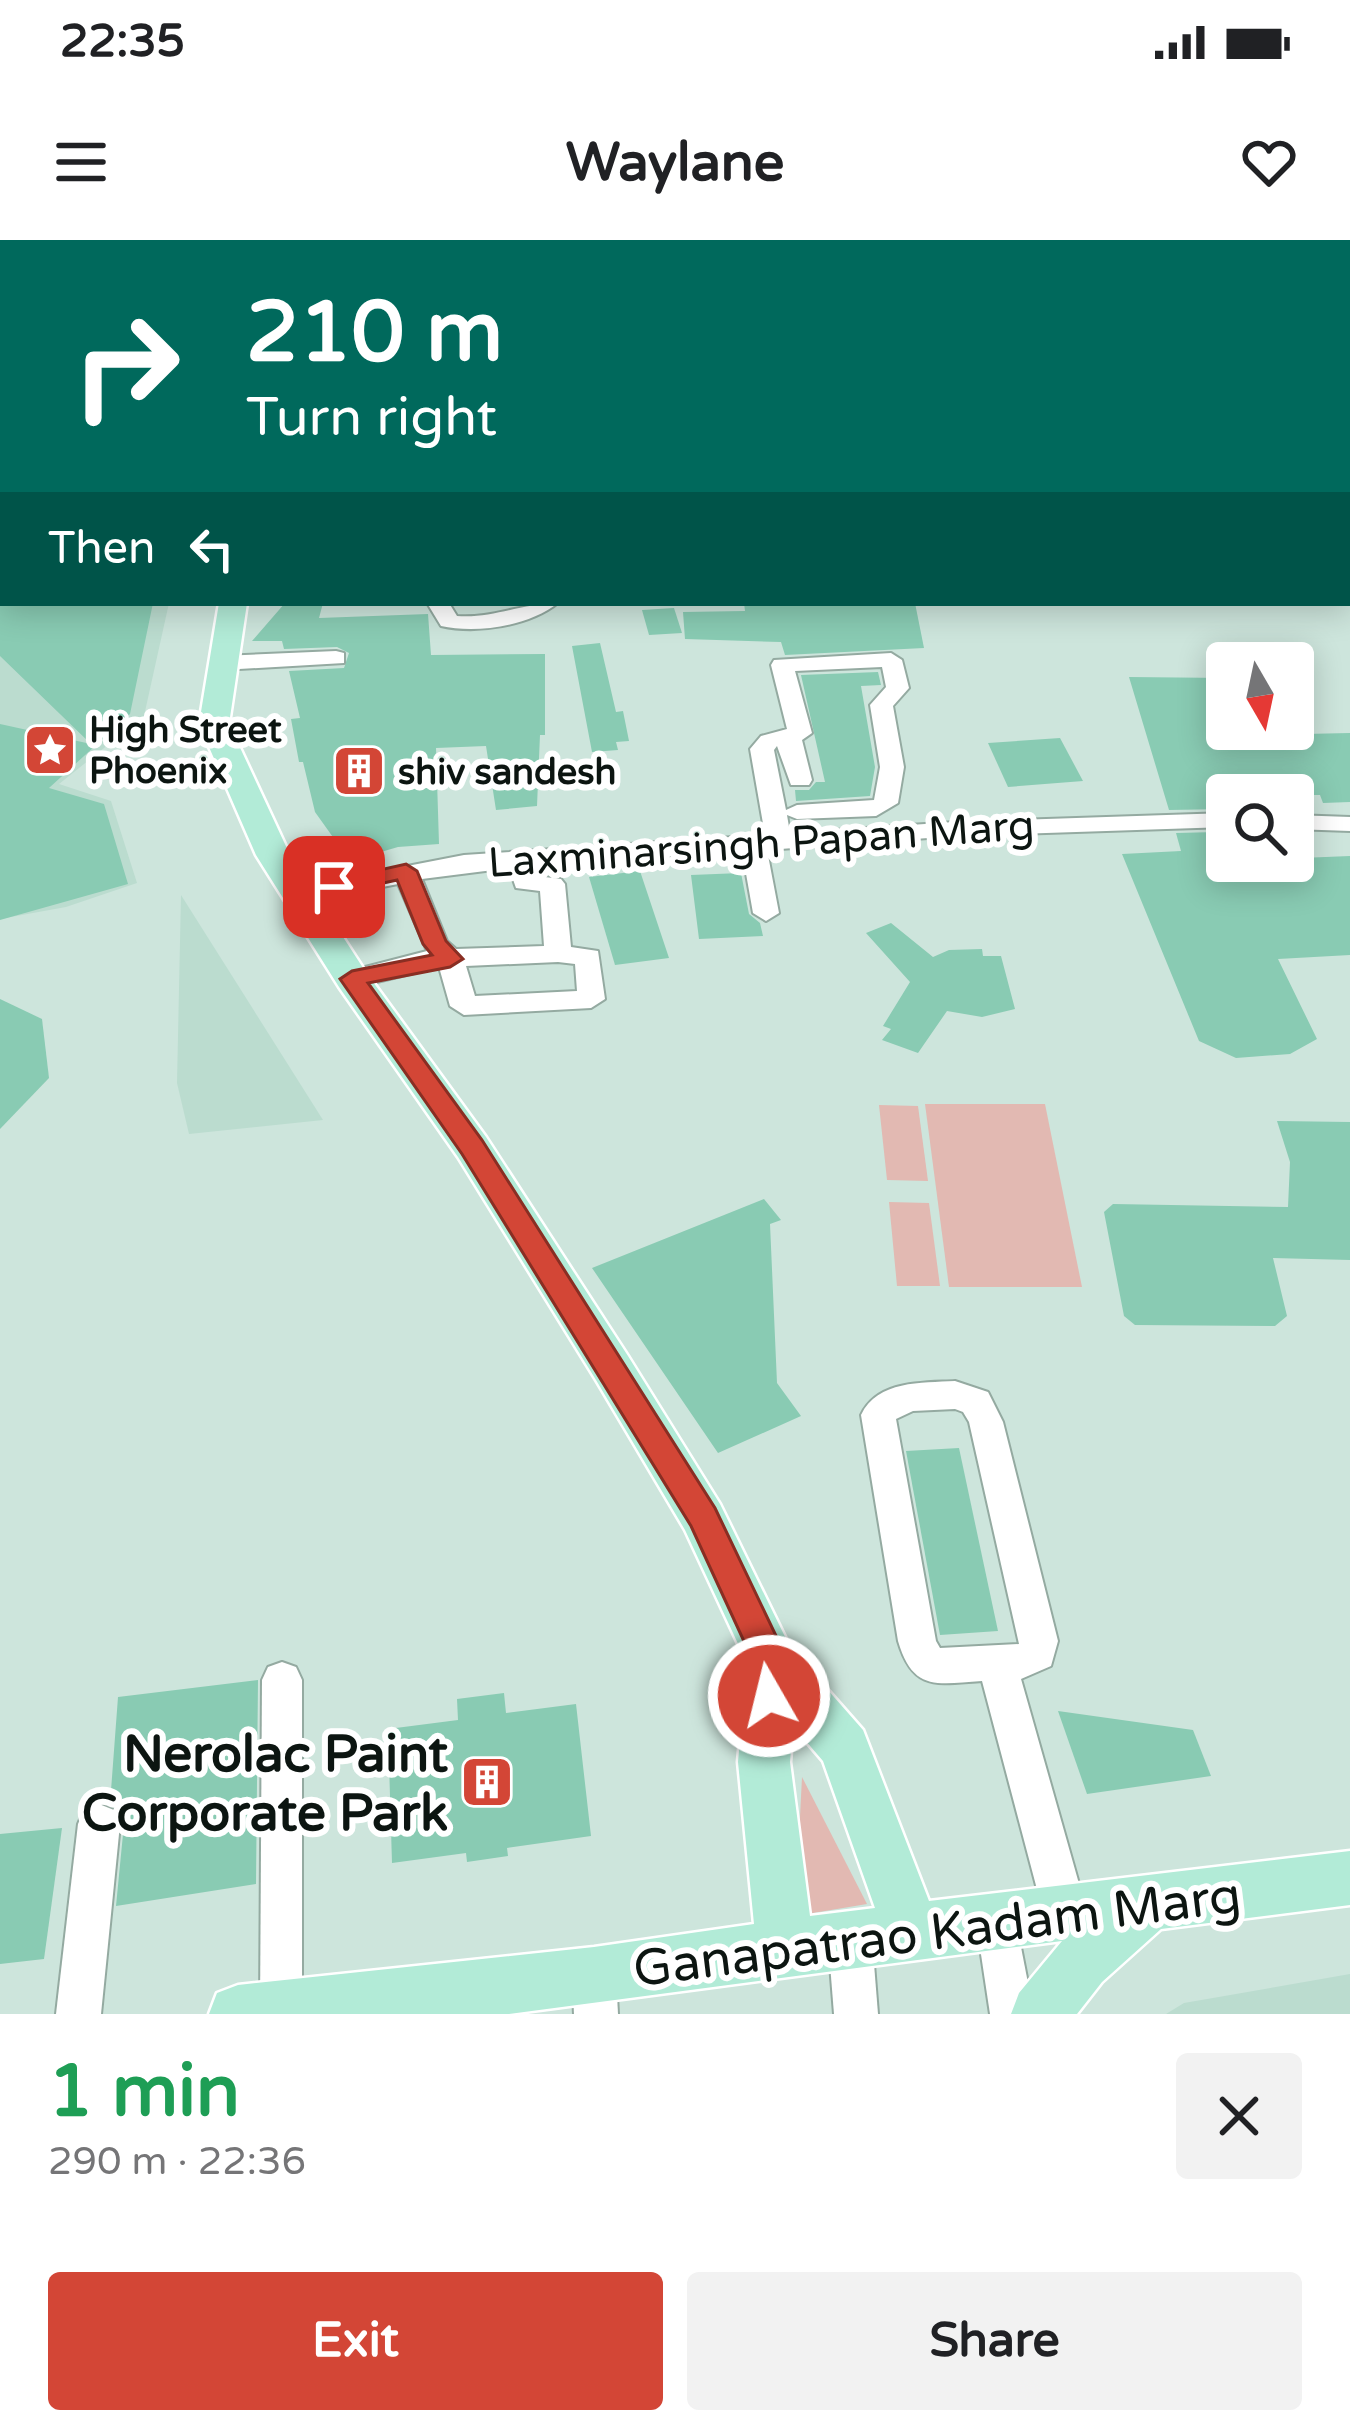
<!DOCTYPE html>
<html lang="en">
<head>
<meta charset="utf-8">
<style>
	body { margin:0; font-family:"Varela Round",sans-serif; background:#f2f2f2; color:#202124; height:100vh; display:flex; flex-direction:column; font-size:45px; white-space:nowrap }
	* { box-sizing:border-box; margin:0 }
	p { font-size:39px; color:#757577 }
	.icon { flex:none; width:66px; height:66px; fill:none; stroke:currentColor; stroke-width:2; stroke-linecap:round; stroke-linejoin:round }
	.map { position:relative; height:1774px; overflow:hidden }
	.drawer { display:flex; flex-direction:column; background:#fff; flex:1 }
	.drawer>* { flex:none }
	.banner { position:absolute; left:0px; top:0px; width:1350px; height:366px; box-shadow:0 6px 30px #0003; background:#00695c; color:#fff; overflow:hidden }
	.needle { width:78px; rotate:171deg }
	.buttons { position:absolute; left:1206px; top:402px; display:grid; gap:24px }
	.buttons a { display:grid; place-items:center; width:108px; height:108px; border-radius:12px; background:#fff; box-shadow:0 6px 30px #0003; font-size:60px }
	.pin { position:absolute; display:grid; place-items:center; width:102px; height:102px; color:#fff; margin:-51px; border-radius:24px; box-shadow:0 6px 18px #0006 }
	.me { position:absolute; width:132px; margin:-66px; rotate:352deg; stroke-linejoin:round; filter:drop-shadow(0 0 9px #0008) }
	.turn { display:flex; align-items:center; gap:42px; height:252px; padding:0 48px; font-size:54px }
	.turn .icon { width:156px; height:156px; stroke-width:2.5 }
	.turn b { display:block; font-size:84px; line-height:102px }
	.then { display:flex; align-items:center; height:114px; padding:0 48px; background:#0003; gap:24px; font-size:45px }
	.round { display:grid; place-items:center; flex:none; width:126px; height:126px; border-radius:12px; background:#f2f2f2 }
	.summary { display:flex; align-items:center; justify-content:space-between; height:204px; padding:0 48px }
	h1 { font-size:72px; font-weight:700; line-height:90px; color:#1e9e55 }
	.cta { display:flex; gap:24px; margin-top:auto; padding:24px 48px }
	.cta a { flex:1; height:138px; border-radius:12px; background:#d34636; color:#fff; font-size:48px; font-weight:700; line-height:138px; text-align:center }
	.cta a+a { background:#f2f2f2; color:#202124 }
	.status { display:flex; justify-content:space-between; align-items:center; height:84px; padding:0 60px; background:#fff; direction:ltr }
	.status svg { height:33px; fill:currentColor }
	header { display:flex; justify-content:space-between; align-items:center; height:156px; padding:0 48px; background:#fff; font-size:54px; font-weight:700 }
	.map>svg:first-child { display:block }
	.built { fill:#bbdccf }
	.green { fill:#e2b9b2 }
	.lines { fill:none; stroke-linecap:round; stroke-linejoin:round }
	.stream { stroke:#b97e74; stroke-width:4.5 }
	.building { fill:#89cbb3 }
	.minor-casing { stroke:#94aaa1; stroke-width:4 }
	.major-casing { stroke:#fff; stroke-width:5 }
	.minor { fill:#fff; fill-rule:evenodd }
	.major { fill:#b2ebd7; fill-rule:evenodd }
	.route { fill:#d34636; stroke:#892e23; stroke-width:3 }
	.labels { text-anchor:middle; stroke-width:12; stroke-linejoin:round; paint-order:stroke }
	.far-poi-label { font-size:36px; font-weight:bold; fill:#0c1511; stroke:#fff; text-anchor:start }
	.street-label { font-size:42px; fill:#0c1511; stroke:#fff }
	.near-poi-label { font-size:51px; font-weight:bold; fill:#0c1511; stroke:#fff; text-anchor:end }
	.near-street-label { font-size:51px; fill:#0c1511; stroke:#fff }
</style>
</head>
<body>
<div class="status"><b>22:35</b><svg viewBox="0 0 49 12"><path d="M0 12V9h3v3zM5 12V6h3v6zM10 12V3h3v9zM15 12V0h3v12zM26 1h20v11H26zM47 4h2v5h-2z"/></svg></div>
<header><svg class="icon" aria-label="menu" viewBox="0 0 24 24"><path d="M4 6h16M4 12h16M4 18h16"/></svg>Waylane<svg class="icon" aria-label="heart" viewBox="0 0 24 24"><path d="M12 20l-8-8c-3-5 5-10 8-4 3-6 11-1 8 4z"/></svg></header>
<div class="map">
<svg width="1350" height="1774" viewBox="0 0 1350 1774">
	<rect width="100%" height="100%" fill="#cde5dc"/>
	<g class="built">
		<path d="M 0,309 L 3,363 L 169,363 L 144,476 L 59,544 L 111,561 L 137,643 L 66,667 L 0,679 Z"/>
		<path d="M 181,655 L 323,880 L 189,894 L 177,843 Z"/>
		<path d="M 1350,1734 L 1350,1774 L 1166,1774 L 1184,1763 Z"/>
	</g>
	<g class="green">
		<path d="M 925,864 L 1045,864 L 1082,1047 L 949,1047 Z"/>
		<path d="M 879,865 L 918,866 L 928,941 L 887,940 Z"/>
		<path d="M 889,962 L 929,963 L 940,1046 L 897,1046 Z"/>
		<path d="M 802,1537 L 867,1664 L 795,1676 Z"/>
	</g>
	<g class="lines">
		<path class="stream" d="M 747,0 L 753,3"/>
	</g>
	<g class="building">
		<path d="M 0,363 L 153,363 L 130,474 L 49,548 L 104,564 L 128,644 L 0,680 L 0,484 L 91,504 L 0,416 Z"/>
		<path d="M 285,363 L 323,363 L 319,378 L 428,374 L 431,415 L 545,414 L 545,495 L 540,495 L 537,566 L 496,570 L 486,506 L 436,508 L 439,604 L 398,607 L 350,621 L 315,572 L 303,522 L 299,522 L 291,479 L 300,478 L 289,431 L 344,428 L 349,413 L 337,407 L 284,409 L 282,401 L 252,401 Z"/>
		<path d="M 744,363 L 915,363 L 924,408 L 785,415 L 781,402 L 685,399 L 683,372 L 745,371 Z"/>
		<path d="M 674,368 L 682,393 L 649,395 L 642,370 Z"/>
		<path d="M 600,403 L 616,472 L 623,471 L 629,501 L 616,502 L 618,510 L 592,512 L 572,406 Z"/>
		<path d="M 878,432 L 881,445 L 861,446 L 875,527 L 870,556 L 796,561 L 795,550 L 809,550 L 816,542 L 825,542 L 801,435 Z"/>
		<path d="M 1129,437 L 1227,438 L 1227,489 L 1260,489 L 1263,495 L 1350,493 L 1350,562 L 1323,563 L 1320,555 L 1227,555 L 1227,569 L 1169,570 Z"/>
		<path d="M 1060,498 L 1083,541 L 1008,547 L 988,503 Z"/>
		<path d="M 1217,592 L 1227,621 L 1350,616 L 1350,715 L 1278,719 L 1317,799 L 1290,814 L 1236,818 L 1199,801 L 1122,614 L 1181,611 L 1176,593 Z"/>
		<path d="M 640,631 L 669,718 L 615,725 L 589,637 Z"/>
		<path d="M 741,633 L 749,674 L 760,683 L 763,696 L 699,699 L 691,635 Z"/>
		<path d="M 891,683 L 933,717 L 949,710 L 982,709 L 983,716 L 1001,716 L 1015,769 L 982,777 L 947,771 L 918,813 L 882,800 L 891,789 L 883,786 L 910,742 L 866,693 Z"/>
		<path d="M 0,759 L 42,779 L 49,838 L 0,889 Z"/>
		<path d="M 1277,881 L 1350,882 L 1350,1020 L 1273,1018 L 1287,1076 L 1275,1086 L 1135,1085 L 1124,1076 L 1104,972 L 1113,964 L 1288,967 L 1290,922 Z"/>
		<path d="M 764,959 L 781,980 L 770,984 L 777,1143 L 801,1176 L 718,1213 L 592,1028 Z"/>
		<path d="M 959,1208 L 998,1391 L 940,1395 L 906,1211 Z"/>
		<path d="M 258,1440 L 256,1644 L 116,1666 L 124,1584 L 118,1568 L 110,1564 L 118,1457 Z"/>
		<path d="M 504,1453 L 506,1473 L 576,1464 L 591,1596 L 507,1608 L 508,1616 L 467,1622 L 466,1613 L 392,1623 L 388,1489 L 458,1480 L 457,1459 Z"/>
		<path d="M 1058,1471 L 1193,1490 L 1211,1536 L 1087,1554 Z"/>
		<path d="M 62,1588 L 44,1719 L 0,1724 L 0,1594 Z"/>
	</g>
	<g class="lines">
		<g class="minor-casing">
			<g id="minor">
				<path d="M 427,363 L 449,363 L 457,376 C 491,379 523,363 558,363 C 529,386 477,394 441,386 Z"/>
				<path d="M 336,411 L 344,413 L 344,423 L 222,430 L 211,423 L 222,416 Z"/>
				<path d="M 891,413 L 902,420 L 909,448 L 893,466 L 904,527 L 898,563 L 876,576 L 797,579 L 787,575 L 790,593 L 955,582 L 1227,573 L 1227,587 L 955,596 L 767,610 L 779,673 L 766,681 L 753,673 L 742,611 L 534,626 L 536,636 L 561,639 L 565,644 L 571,707 L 598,711 L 605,759 L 591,768 L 464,775 L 450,766 L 439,727 L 352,748 L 342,745 L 338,739 L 342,733 L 427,711 L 398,644 L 299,663 L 286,655 L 299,647 L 464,615 L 765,595 L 750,509 L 761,496 L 787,489 L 771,425 L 774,420 ZM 882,427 L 886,447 L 870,465 L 880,527 L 874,560 L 797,565 L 786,570 L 774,510 L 777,506 L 791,545 L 809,545 L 812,540 L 802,500 L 812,493 L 795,431 ZM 509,628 L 516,648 L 540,651 L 544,706 L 456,709 L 447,701 L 422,639 ZM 558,722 L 575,724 L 577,751 L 475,756 L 466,726 Z"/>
				<path d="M 1293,575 L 1350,577 L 1350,591 L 1293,589 Z"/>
				<path d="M 955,1141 L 988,1152 L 1003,1182 L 1058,1401 L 1051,1426 L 1021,1439 L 1087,1672 L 1080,1687 L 1065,1694 L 1050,1687 L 1043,1672 L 982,1441 C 937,1444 913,1452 898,1401 L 861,1175 C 878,1140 921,1143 955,1141 ZM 955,1169 L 963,1172 L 969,1182 L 1019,1404 L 940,1408 L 936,1401 L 896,1179 L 913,1171 Z"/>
				<path d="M 282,1422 L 296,1427 L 302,1440 L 302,1769 L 300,1774 L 260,1774 L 262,1440 L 268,1427 Z"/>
				<path d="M 99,1564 L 114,1570 L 120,1584 L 101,1774 L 56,1774 L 78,1584 L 84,1570 Z"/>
				<path d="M 998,1659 L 1013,1666 L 1034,1774 L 990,1774 L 976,1681 L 983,1666 Z"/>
				<path d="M 850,1677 L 865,1684 L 872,1699 L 878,1774 L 834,1774 L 828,1699 L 835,1684 Z"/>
				<path d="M 594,1714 L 610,1720 L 616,1736 L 618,1774 L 574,1774 L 572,1736 L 578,1720 Z"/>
			</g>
		</g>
		<g class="major-casing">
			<g id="major">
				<path d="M 11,0 L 34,0 L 9,3 Z"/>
				<path d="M 708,0 L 732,0 L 734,3 L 710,3 Z"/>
				<path d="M 1347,308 L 1350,309 L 1350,325 L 1347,324 Z"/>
				<path d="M 219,363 L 247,363 L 229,484 L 290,615 L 365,731 L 486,897 L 628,1116 L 720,1264 L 790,1407 L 863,1490 L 929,1661 L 1350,1611 L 1350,1665 L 1161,1689 L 1102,1742 L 1077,1774 L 1011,1774 L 1019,1753 L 1062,1701 L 509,1774 L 209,1774 L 217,1753 L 238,1745 L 594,1707 L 754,1684 L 738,1522 L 747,1423 L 685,1290 L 596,1140 L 458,917 L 339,747 L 256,615 L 199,484 ZM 793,1486 L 823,1521 L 875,1668 L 810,1676 L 790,1522 Z"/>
			</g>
		</g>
		<use href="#minor" class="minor"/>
		<use href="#major" class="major"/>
	</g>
	<path class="route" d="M 406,624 L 417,631 L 446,701 L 463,719 L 450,727 L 368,743 L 482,900 L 715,1268 L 789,1423 L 782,1468 L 769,1472 L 756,1468 L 751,1456 L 754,1423 L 691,1286 L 462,914 L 340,739 L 352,731 L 432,715 L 423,704 L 397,640 L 334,654 L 323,647 L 326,642 Z"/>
	<defs>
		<g id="sight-square" transform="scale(2.7)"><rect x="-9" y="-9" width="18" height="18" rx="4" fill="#d34636" stroke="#fff"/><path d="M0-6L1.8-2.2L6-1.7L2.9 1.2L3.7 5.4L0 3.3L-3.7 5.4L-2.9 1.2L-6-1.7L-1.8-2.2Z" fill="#fff"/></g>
		<g id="building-square" transform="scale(2.7)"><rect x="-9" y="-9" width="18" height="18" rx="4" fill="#d34636" stroke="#fff"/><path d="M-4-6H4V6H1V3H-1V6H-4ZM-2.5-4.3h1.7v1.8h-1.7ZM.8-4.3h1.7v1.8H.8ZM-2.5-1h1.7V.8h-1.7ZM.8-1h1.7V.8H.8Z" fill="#fff"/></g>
	</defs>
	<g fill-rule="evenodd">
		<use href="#sight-square" x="50" y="510"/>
		<use href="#building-square" x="359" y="531"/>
		<use href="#building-square" x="487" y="1542"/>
	</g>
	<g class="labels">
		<g class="far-poi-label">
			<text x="89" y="502">High Street<tspan x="89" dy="41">Phoenix</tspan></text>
			<text x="398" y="544">shiv sandesh</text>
		</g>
		<g class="street-label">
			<text transform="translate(761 603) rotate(-4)" y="15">Laxminarsingh Papan Marg</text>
		</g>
		<g class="near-poi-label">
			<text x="448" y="1531">Nerolac Paint<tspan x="448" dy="59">Corporate Park</tspan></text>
		</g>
		<g class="near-street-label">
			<text transform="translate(937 1691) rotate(-7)" y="18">Ganapatrao Kadam Marg</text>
		</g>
	</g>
</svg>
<div class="buttons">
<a><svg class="needle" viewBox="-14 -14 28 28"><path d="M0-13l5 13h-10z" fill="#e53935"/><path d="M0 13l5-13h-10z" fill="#757577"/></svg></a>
<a><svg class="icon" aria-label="search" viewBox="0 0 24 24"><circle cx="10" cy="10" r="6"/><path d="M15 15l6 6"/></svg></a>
</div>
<div class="pin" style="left:334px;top:647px;background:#d93025"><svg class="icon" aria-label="arrive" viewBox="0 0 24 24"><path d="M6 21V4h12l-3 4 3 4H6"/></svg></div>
<svg class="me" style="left:769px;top:1456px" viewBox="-20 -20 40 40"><circle r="17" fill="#d34636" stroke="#fff" stroke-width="3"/><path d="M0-11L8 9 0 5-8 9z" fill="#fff"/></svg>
<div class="banner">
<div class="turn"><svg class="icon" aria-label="right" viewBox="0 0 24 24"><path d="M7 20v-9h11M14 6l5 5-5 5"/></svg><div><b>210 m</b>Turn right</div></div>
<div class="then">Then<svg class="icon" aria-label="left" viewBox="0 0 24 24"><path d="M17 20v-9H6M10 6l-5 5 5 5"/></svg></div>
</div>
</div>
<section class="drawer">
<div class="summary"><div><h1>1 min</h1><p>290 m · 22:36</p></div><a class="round"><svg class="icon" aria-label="close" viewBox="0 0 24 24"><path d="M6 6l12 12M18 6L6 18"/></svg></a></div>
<div class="cta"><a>Exit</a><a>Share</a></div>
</section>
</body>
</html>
